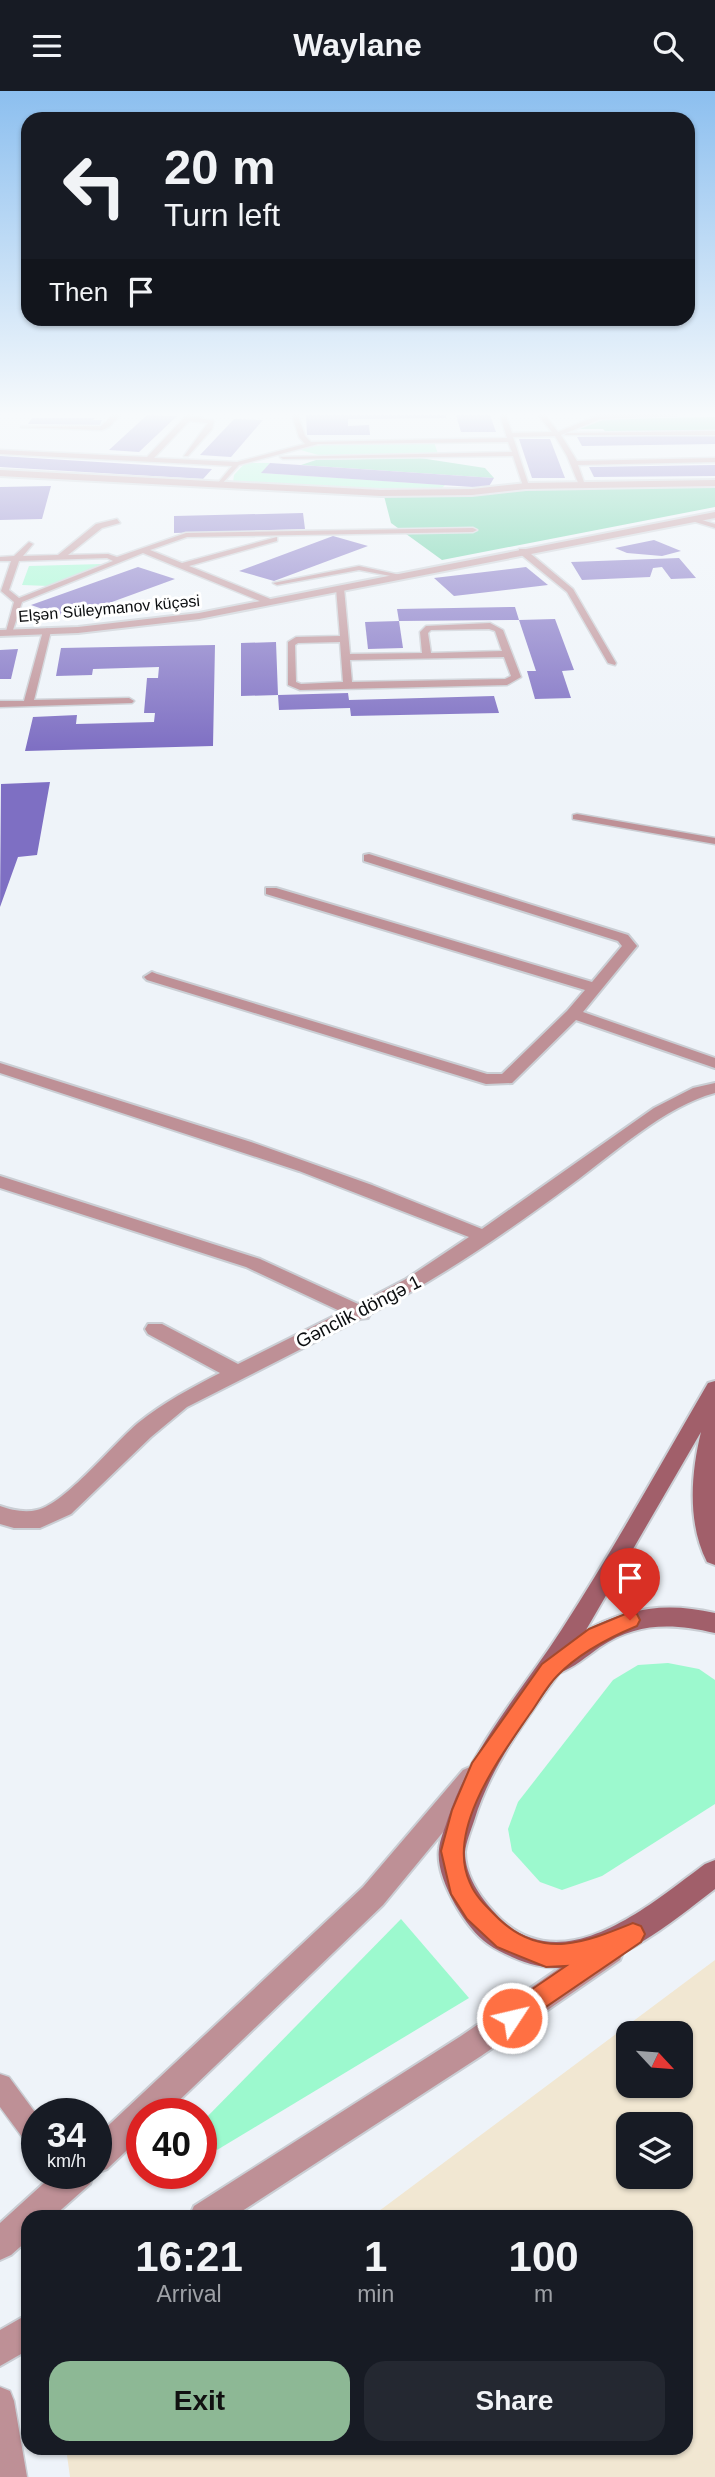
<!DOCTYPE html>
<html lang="en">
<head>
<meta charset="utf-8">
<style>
	body { margin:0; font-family:Helvetica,sans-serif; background:#242831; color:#f1f3f6; height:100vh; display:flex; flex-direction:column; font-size:26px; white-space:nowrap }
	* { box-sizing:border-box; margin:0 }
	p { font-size:23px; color:#9ea1a6 }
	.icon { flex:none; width:38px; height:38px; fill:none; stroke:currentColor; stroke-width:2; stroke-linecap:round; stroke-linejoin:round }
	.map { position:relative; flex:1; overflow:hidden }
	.details { position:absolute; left:21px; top:2119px; width:672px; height:245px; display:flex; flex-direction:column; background:#171b24; border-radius:21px; box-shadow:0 2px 5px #0004 }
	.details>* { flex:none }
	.guide { position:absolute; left:21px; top:21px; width:674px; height:214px; border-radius:21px; box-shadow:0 2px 5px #0004; background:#171b24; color:#f1f3f6; overflow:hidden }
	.needle { width:46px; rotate:116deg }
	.buttons { position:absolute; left:616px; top:1930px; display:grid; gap:14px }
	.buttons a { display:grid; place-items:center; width:77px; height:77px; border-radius:14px; background:#171b24; box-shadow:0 2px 5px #0004; font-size:35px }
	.speed { position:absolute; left:21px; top:2007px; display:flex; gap:14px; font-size:35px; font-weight:700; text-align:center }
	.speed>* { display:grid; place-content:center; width:91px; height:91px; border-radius:50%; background:#171b24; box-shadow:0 2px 5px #0004; line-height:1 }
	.speed small { font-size:18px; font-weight:400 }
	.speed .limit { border:10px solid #d22; background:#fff; color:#111 }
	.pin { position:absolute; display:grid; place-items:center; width:60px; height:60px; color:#fff; margin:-72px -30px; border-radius:50% 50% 50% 0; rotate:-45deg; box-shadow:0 0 7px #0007 }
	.pin .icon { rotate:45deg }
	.me { position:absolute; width:77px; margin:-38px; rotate:55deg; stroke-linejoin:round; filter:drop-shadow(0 0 5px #0008) }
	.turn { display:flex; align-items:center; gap:24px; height:147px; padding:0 28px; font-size:32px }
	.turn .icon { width:91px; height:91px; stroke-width:2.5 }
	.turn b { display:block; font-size:49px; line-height:60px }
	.then { display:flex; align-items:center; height:66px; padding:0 28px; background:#0003; gap:14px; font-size:26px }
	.eta { display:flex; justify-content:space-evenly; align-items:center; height:119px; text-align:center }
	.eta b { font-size:42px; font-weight:600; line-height:49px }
	.button { display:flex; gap:14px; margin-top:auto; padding:14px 28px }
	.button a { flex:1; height:80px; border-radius:21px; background:#8db895; color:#111; font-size:28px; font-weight:600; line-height:80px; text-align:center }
	.button a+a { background:#242831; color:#f1f3f6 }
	header { display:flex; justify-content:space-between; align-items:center; height:91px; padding:0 28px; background:#171b24; font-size:32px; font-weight:600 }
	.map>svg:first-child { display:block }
	.education { fill:#f1e7d2; fill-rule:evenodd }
	.green { fill:#9cf9ce }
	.forest { fill:#5cce9e }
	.building { fill:#7e6fc3 }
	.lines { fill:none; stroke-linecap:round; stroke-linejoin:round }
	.service-casing { stroke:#caced4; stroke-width:3 }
	.minor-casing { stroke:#caced4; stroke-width:4 }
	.tertiary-casing { stroke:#caced4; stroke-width:4 }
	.secondary-casing { stroke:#caced4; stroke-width:4 }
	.service { fill:#be9096; fill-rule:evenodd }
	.minor { fill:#be9096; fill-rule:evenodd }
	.tertiary { fill:#be9096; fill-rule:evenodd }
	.secondary { fill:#a15f6a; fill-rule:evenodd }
	.route { fill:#ff7043; stroke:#a6492c; stroke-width:2 }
	.labels { text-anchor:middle; stroke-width:6; stroke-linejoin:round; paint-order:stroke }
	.far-street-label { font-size:16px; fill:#0c0e10; stroke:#fff }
	.street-label { font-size:19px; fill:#0c0e10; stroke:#fff }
</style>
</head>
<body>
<header><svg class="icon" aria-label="menu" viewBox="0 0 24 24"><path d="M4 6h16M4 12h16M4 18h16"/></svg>Waylane<svg class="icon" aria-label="search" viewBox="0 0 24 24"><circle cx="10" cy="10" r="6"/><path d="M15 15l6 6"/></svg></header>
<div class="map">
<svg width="715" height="2386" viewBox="0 0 715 2386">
	<rect width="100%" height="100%" fill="#eef3f9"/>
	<path class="education" d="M 715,1869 L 715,2386 L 70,2386 L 66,2357 L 686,2357 L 686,2126 L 371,2126 ZM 628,1942 L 681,1942 L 681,1995 L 628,1995 ZM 628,2034 L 681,2034 L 681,2086 L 628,2086 Z"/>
	<g class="green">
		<path d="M 434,351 L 438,363 L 322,365 L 297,358 L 329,353 Z"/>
		<path d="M 245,372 L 270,372 L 262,382 L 445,394 L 441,398 L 371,399 L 233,391 L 234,384 Z"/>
		<path d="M 102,473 L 49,495 L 22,494 L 29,475 Z"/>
		<path d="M 668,1572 L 699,1578 L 715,1589 L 715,1713 L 602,1785 L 562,1799 L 540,1791 L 512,1760 L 508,1738 L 518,1711 L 613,1589 L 638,1574 Z"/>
		<path d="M 401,1828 L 469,1907 L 217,2059 L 201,2039 L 201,2032 Z"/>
	</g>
	<g class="forest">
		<path d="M 715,326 L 715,340 L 607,342 L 603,338 L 577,338 L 603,328 Z"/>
		<path d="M 420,367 L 485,377 L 494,387 L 301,374 L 316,369 Z"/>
		<path d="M 715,396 L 715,416 L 442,469 L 391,432 L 384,405 L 474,403 L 544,398 Z"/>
	</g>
	<g class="building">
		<path d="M 147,324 L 177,325 L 139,361 L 109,359 Z"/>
		<path d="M 306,324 L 446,324 L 446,327 L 348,328 L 348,335 L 369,334 L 370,344 L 307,344 Z"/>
		<path d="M 456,324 L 490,324 L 496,341 L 461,341 Z"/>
		<path d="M 32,327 L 95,327 L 93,329 L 102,329 L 100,334 L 28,333 Z"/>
		<path d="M 234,328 L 263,329 L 231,366 L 200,364 Z"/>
		<path d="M 715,344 L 715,353 L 582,355 L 577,346 Z"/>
		<path d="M 519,348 L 550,348 L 565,387 L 532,387 Z"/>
		<path d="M 0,365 L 212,378 L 203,388 L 0,376 Z"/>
		<path d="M 270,372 L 494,387 L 488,397 L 261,382 Z"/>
		<path d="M 715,374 L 715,385 L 594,386 L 589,376 Z"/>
		<path d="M 51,395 L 42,428 L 0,429 L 0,396 Z"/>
		<path d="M 303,422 L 305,438 L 174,442 L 174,425 Z"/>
		<path d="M 333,445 L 368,455 L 274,490 L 239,480 Z"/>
		<path d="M 654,449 L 681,460 L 662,465 L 627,462 L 615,457 Z"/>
		<path d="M 679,467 L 696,487 L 671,488 L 662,476 L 653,477 L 650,486 L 582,489 L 571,471 Z"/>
		<path d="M 138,476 L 175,488 L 68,527 L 31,514 Z"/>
		<path d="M 526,476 L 548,494 L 454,505 L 434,487 Z"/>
		<path d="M 515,516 L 519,529 L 555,528 L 574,579 L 562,580 L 571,607 L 535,608 L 527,580 L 536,580 L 519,529 L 399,530 L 397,518 Z"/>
		<path d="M 399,530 L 403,557 L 368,558 L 365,531 Z"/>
		<path d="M 276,551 L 278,604 L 348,602 L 349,609 L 494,605 L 499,622 L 351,625 L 350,617 L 279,619 L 278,604 L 241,605 L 241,552 Z"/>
		<path d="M 215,554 L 213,655 L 25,660 L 33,626 L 77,624 L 76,633 L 154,631 L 155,622 L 144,622 L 147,587 L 158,587 L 159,576 L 93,578 L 92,584 L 56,585 L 61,557 Z"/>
		<path d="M 18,558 L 11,588 L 0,588 L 0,559 Z"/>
		<path d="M 50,691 L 37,764 L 18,766 L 0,816 L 1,693 Z"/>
	</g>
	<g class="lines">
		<g class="service-casing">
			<g id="service">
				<path d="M 113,324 L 120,324 L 109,336 L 102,339 L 21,336 L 101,335 Z"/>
				<path d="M 187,324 L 214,330 L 212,338 L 188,365 L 184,365 L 208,332 L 189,330 L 154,367 L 237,371 L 305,353 L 299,346 L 292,324 L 298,324 L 305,345 L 311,351 L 507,347 L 500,324 L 506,324 L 512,342 L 552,341 L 538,324 L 545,324 L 558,341 L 599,324 L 677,324 L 601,328 L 561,344 L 577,370 L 715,367 L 715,371 L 578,374 L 585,394 L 582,396 L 579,394 L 567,365 L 555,345 L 513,346 L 529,395 L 526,397 L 523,395 L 513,365 L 283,368 L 280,366 L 512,361 L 508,351 L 318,353 L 239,374 L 220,395 L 217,393 L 232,375 L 0,363 L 0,359 L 147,366 Z"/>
				<path d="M 715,340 L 715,344 L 564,344 L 567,342 Z"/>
				<path d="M 692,426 L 715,433 L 715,437 L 692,430 Z"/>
				<path d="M 117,428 L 120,432 L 102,437 L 68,464 L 108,463 L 117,466 L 186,442 L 473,437 L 477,439 L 473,441 L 187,446 L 150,459 L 182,472 L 277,446 L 277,450 L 189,475 L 273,509 L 273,513 L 267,513 L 143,462 L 22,511 L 12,542 L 5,544 L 14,511 L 1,500 L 11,470 L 0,470 L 0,466 L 14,465 L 29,451 L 33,453 L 23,465 L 58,464 L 96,433 ZM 107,467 L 113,470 L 19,507 L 9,499 L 19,470 Z"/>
				<path d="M 519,458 L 525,458 L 573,498 L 616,572 L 615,574 L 608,572 L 567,501 L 519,462 Z"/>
				<path d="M 359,475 L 405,485 L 401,487 L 359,479 L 277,494 L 273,492 Z"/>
				<path d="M 340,495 L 344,497 L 350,563 L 422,562 L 420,541 L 426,535 L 490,532 L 503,539 L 521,586 L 507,594 L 300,599 L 288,594 L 288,551 L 296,546 L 340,545 L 336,497 ZM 489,538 L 495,540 L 502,560 L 431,562 L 428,542 L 431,539 ZM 340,551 L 343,591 L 301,593 L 296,591 L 295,554 L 298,552 ZM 504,566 L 511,585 L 505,588 L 352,591 L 350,569 Z"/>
				<path d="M 47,537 L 51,540 L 34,609 L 129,607 L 134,610 L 132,612 L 0,616 L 0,610 L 24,610 L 43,540 Z"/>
				<path d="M 577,723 L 715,747 L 715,753 L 573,728 L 573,724 Z"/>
				<path d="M 0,1983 L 9,1986 L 37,2024 L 37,2057 L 28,2054 L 0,2016 Z"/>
				<path d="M 0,2296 L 10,2300 L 14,2310 L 27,2386 L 0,2386 Z"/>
			</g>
		</g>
		<g class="minor-casing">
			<g id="minor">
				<path d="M 0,379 L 381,399 L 472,398 L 526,392 L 715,389 L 715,395 L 526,398 L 472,404 L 381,405 L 0,385 Z"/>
				<path d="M 715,421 L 715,427 L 199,528 L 78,542 L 0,545 L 0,539 L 78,536 L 199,522 Z"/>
				<path d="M 369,763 L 628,844 L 637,855 L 583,921 L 715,967 L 715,977 L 576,929 L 512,992 L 486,993 L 147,889 L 144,886 L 152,881 L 157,883 L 487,983 L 502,983 L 567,920 L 585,899 L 266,803 L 266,797 L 276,797 L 592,891 L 622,855 L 618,850 L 364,770 L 364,764 Z"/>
				<path d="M 0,972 L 251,1051 L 372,1094 L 482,1138 L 654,1017 L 693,997 L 715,992 L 715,1002 C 665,1015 613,1063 572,1093 C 507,1141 442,1186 370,1223 L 368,1227 L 360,1228 L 187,1316 L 151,1346 L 71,1423 L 40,1437 L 14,1437 L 0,1433 L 0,1415 C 11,1419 25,1422 37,1419 C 65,1413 114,1352 138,1332 C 164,1311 191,1297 220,1282 L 148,1243 L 145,1238 L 148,1233 L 162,1233 L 238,1273 L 342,1221 L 246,1176 L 0,1097 L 0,1085 L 260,1168 L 358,1213 L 406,1188 L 469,1146 L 299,1080 L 0,982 Z"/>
			</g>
		</g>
		<g class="tertiary-casing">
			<g id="tertiary">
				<path d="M 472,1675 L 481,1679 L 485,1687 L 481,1695 L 383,1814 L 165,2023 L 142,2023 L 142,2045 L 107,2078 L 96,2082 L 96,2046 L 363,1796 L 463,1679 Z"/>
				<path d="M 610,1845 L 620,1849 L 624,1859 L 620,1869 L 481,1965 L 233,2126 L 189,2126 L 194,2115 L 461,1945 L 600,1849 Z"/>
				<path d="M 55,2082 L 94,2082 L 90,2093 L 53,2126 L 28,2126 L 28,2149 L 11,2164 L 0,2169 L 0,2132 Z"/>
				<path d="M 28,2223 L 28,2259 L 0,2275 L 0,2239 Z"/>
			</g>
		</g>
		<g class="secondary-casing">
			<path id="secondary" d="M 715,1290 L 715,1474 L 707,1471 C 687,1432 691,1382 701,1341 L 586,1539 C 629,1516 668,1511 715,1522 L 715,1542 C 673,1532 637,1531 600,1556 C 587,1565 574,1577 559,1582 C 526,1629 491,1674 474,1730 C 471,1739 466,1751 465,1761 C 465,1784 480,1806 495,1822 C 560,1894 649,1814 705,1773 L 715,1769 L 715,1798 C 656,1843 590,1902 512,1866 C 504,1862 496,1859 488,1853 C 465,1837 435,1787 439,1758 C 440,1748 445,1737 448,1727 C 472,1655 522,1600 562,1538 C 614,1458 660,1374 708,1292 Z"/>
		</g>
		<use href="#service" class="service"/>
		<use href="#minor" class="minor"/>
		<use href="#tertiary" class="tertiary"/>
		<use href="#secondary" class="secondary"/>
	</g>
	<linearGradient id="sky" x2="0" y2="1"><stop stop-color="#8cbfef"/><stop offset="0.49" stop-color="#f7fafc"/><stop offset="1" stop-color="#f7fafc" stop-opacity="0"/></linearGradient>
	<rect width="715" height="659" fill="url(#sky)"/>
	<path class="route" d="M 630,1521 L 637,1523 L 640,1529 L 637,1535 C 608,1547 579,1562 557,1585 C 546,1596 538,1612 529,1624 C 501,1665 445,1739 470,1792 C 476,1807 489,1818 500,1829 C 543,1869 586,1851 633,1832 L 641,1835 L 645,1843 L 641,1851 L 512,1939 L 503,1935 L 500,1927 L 503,1918 L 566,1875 L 546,1876 L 497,1856 L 467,1828 L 451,1803 L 441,1760 L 452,1719 L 472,1672 L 542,1573 L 589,1538 Z"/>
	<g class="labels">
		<g class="far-street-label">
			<text transform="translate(109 517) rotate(-5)" y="6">Elşən Süleymanov küçəsi</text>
		</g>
		<g class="street-label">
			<text transform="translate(358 1220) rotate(-27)" y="7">Gənclik döngə 1</text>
		</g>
	</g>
</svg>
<div class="buttons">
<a><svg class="needle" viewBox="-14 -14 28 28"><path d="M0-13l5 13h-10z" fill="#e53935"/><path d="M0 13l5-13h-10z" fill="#9ea1a6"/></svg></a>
<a><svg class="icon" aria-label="layers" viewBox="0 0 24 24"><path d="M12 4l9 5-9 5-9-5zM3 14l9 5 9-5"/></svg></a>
</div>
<div class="speed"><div>34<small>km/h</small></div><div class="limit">40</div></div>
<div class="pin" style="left:630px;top:1529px;background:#d93025"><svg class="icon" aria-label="arrive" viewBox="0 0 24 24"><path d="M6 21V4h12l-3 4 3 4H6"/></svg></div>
<svg class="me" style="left:512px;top:1927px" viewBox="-20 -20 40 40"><circle r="17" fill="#ff7043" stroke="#fff" stroke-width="3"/><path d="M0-11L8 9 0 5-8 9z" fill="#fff"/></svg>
<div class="guide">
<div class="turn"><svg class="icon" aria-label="left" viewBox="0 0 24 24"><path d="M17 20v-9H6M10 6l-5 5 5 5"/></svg><div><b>20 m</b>Turn left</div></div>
<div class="then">Then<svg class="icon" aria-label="arrive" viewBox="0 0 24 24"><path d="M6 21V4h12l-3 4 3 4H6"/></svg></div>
</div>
<section class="details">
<div class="eta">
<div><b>16:21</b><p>Arrival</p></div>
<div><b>1</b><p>min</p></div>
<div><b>100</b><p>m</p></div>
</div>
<div class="button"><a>Exit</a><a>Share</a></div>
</section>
</div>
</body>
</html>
